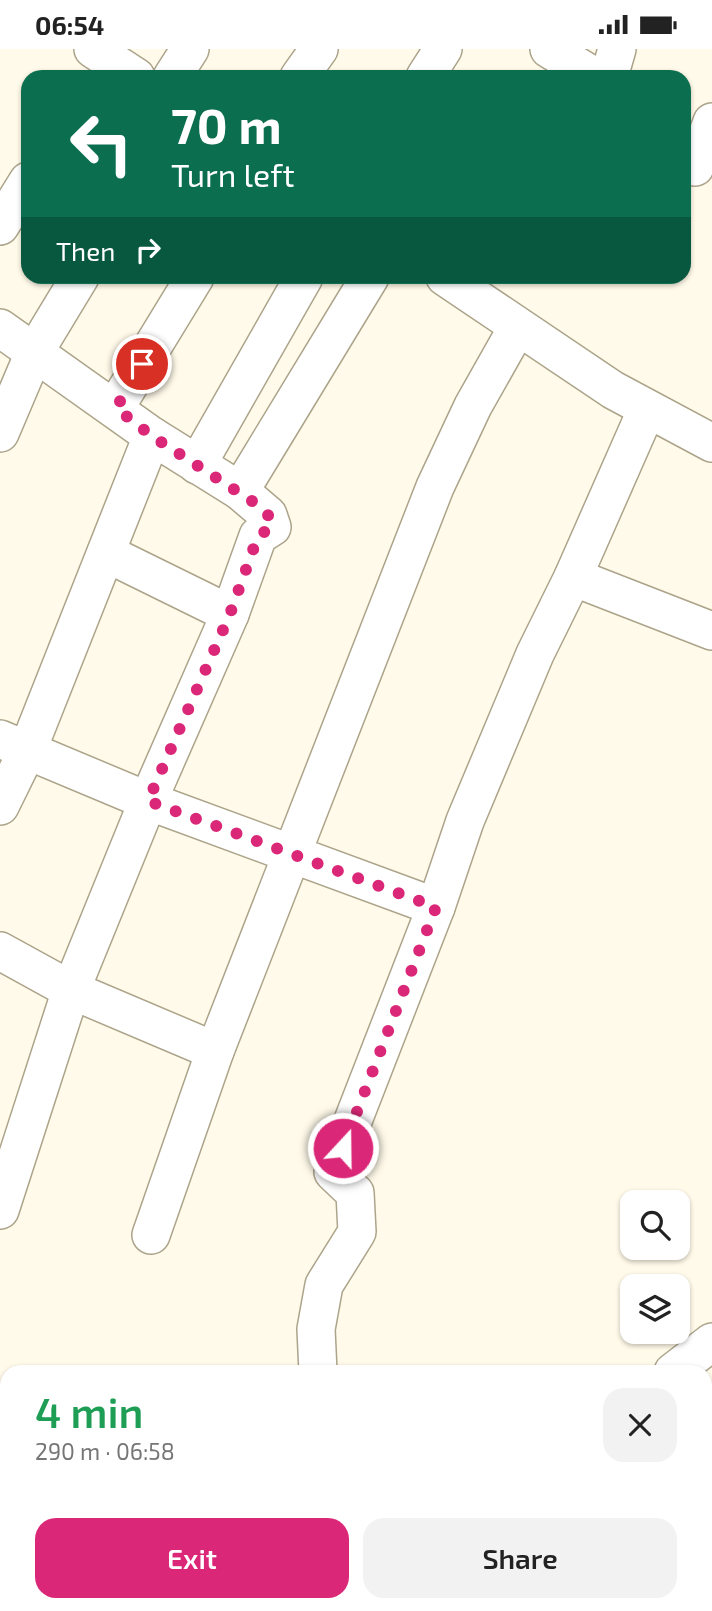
<!DOCTYPE html>
<html lang="en">
<head>
<meta charset="utf-8">
<style>
	body { margin:0; font-family:"Exo 2",sans-serif; background:#f2f2f2; color:#222; height:100vh; display:flex; flex-direction:column; font-size:26px; white-space:nowrap }
	* { box-sizing:border-box; margin:0 }
	p { font-size:23px; color:#767676 }
	.icon { flex:none; width:38px; height:38px; fill:none; stroke:currentColor; stroke-width:2; stroke-linecap:round; stroke-linejoin:round }
	.map { position:relative; flex:1; overflow:hidden }
	.drawer { position:absolute; left:0px; top:1316px; width:712px; height:247px; display:flex; flex-direction:column; background:#fff; border-radius:21px 21px 0 0; box-shadow:0 2px 5px #0004 }
	.drawer>* { flex:none }
	.hud { position:absolute; left:21px; top:21px; width:670px; height:214px; border-radius:21px; box-shadow:0 2px 5px #0004; background:#0b6e4f; color:#fff; overflow:hidden }
	.fabs { position:absolute; left:620px; top:1141px; display:grid; gap:14px }
	.fabs a { display:grid; place-items:center; width:70px; height:70px; border-radius:14px; background:#fff; box-shadow:0 2px 5px #0004; font-size:35px }
	.pin { position:absolute; display:grid; place-items:center; width:60px; height:60px; color:#fff; margin:-30px; border:4px solid #fff; border-radius:50%; box-shadow:0 2px 7px #0007 }
	.me { position:absolute; width:77px; margin:-38px; rotate:21deg; stroke-linejoin:round; filter:drop-shadow(0 0 5px #0008) }
	.turn { display:flex; align-items:center; gap:24px; height:147px; padding:0 35px; font-size:32px }
	.turn .icon { width:91px; height:91px; stroke-width:2.5 }
	.turn b { display:block; font-size:49px; line-height:60px }
	.then { display:flex; align-items:center; height:66px; padding:0 35px; background:#0003; gap:14px; font-size:26px }
	.round { display:grid; place-items:center; flex:none; width:74px; height:74px; border-radius:21px; background:#f2f2f2 }
	.summary { display:flex; align-items:center; justify-content:space-between; height:119px; padding:0 35px }
	h1 { font-size:42px; font-weight:600; line-height:52px; color:#1e9e55 }
	.cta { display:flex; gap:14px; margin-top:auto; padding:14px 35px }
	.cta a { flex:1; height:80px; border-radius:21px; background:#db2777; color:#fff; font-size:28px; font-weight:600; line-height:80px; text-align:center }
	.cta a+a { background:#f2f2f2; color:#222 }
	.status { display:flex; justify-content:space-between; align-items:center; height:49px; padding:0 35px; background:#fff; direction:ltr }
	.status svg { height:19px; fill:currentColor }
	.map>svg:first-child { display:block }
	.lines { fill:none; stroke-linecap:round; stroke-linejoin:round }
	.minor-casing { stroke:#aca48a; stroke-width:40 }
	.minor { stroke:#fff; stroke-width:37 }
	.route { stroke:#db2777; stroke-width:12; stroke-dasharray:0 21.6 }
</style>
</head>
<body>
<div class="status"><b>06:54</b><svg viewBox="0 0 49 12"><path d="M0 12V9h3v3zM5 12V6h3v6zM10 12V3h3v9zM15 12V0h3v12zM26 1h20v11H26zM47 4h2v5h-2z"/></svg></div>
<div class="map">
<svg width="712" height="1562" viewBox="0 0 712 1562">
	<rect width="100%" height="100%" fill="#fffae9"/>
	<g class="lines">
		<g class="minor-casing">
			<g id="minor">
				<path d="M 93,0 L 136,28"/>
				<path d="M 549,0 L 595,28"/>
				<path d="M 172,28 L 190,0"/>
				<path d="M 299,28 L 319,0"/>
				<path d="M 425,28 L 443,0"/>
				<path d="M 609,28 L 617,0"/>
				<path d="M 695,118 L 712,73"/>
				<path d="M 0,177 L 28,132"/>
				<path d="M 445,228 L 613,341 L 712,394"/>
				<path d="M 0,279 L 152,387 L 240,442 L 268,466 L 272,478 L 258,487 L 230,565 L 148,752 L 71,941 L 0,1161"/>
				<path d="M 115,359 L 195,228"/>
				<path d="M 0,384 L 34,304 L 80,228"/>
				<path d="M 197,416 L 304,228"/>
				<path d="M 240,442 L 370,228"/>
				<path d="M 106,504 L 230,565"/>
				<path d="M 573,528 L 712,582"/>
				<path d="M 0,690 L 148,752 L 436,858"/>
				<path d="M 0,757 L 28,700 L 152,387"/>
				<path d="M 0,902 L 71,941 L 215,1002"/>
				<path d="M 151,1186 L 215,1002 L 435,438 L 473,357 L 517,279"/>
				<path d="M 318,1323 L 316,1280 L 324,1236 L 357,1183 L 355,1144 L 333,1123 L 436,858 L 465,772 L 535,605 L 573,528 L 647,360"/>
				<path d="M 673,1323 L 712,1293"/>
				<path d="M 705,1446 L 712,1448"/>
				<path d="M 309,1556 L 310,1562"/>
				<path d="M 360,1562 L 368,1556"/>
				<path d="M 478,1562 L 479,1562"/>
				<path d="M 627,1562 L 628,1556"/>
			</g>
		</g>
		<use href="#minor" class="minor"/>
	</g>
	<g class="lines">
		<path class="route" d="M 142,315 L 116,359 L 152,387 L 258,456 L 268,466 L 272,478 L 258,487 L 230,565 L 148,752 L 436,858 L 343,1099"/>
	</g>
</svg>
<div class="fabs">
<a><svg class="icon" aria-label="search" viewBox="0 0 24 24"><circle cx="10" cy="10" r="6"/><path d="M15 15l6 6"/></svg></a>
<a><svg class="icon" aria-label="layers" viewBox="0 0 24 24"><path d="M12 4l9 5-9 5-9-5zM3 14l9 5 9-5"/></svg></a>
</div>
<div class="pin" style="left:142px;top:315px;background:#d93025"><svg class="icon" aria-label="arrive" viewBox="0 0 24 24"><path d="M6 21V4h12l-3 4 3 4H6"/></svg></div>
<svg class="me" style="left:343px;top:1099px" viewBox="-20 -20 40 40"><circle r="17" fill="#db2777" stroke="#fff" stroke-width="3"/><path d="M0-11L8 9 0 5-8 9z" fill="#fff"/></svg>
<div class="hud">
<div class="turn"><svg class="icon" aria-label="left" viewBox="0 0 24 24"><path d="M17 20v-9H6M10 6l-5 5 5 5"/></svg><div><b>70 m</b>Turn left</div></div>
<div class="then">Then<svg class="icon" aria-label="right" viewBox="0 0 24 24"><path d="M7 20v-9h11M14 6l5 5-5 5"/></svg></div>
</div>
<section class="drawer">
<div class="summary"><div><h1>4 min</h1><p>290 m · 06:58</p></div><a class="round"><svg class="icon" aria-label="close" viewBox="0 0 24 24"><path d="M6 6l12 12M18 6L6 18"/></svg></a></div>
<div class="cta"><a>Exit</a><a>Share</a></div>
</section>
</div>
</body>
</html>
